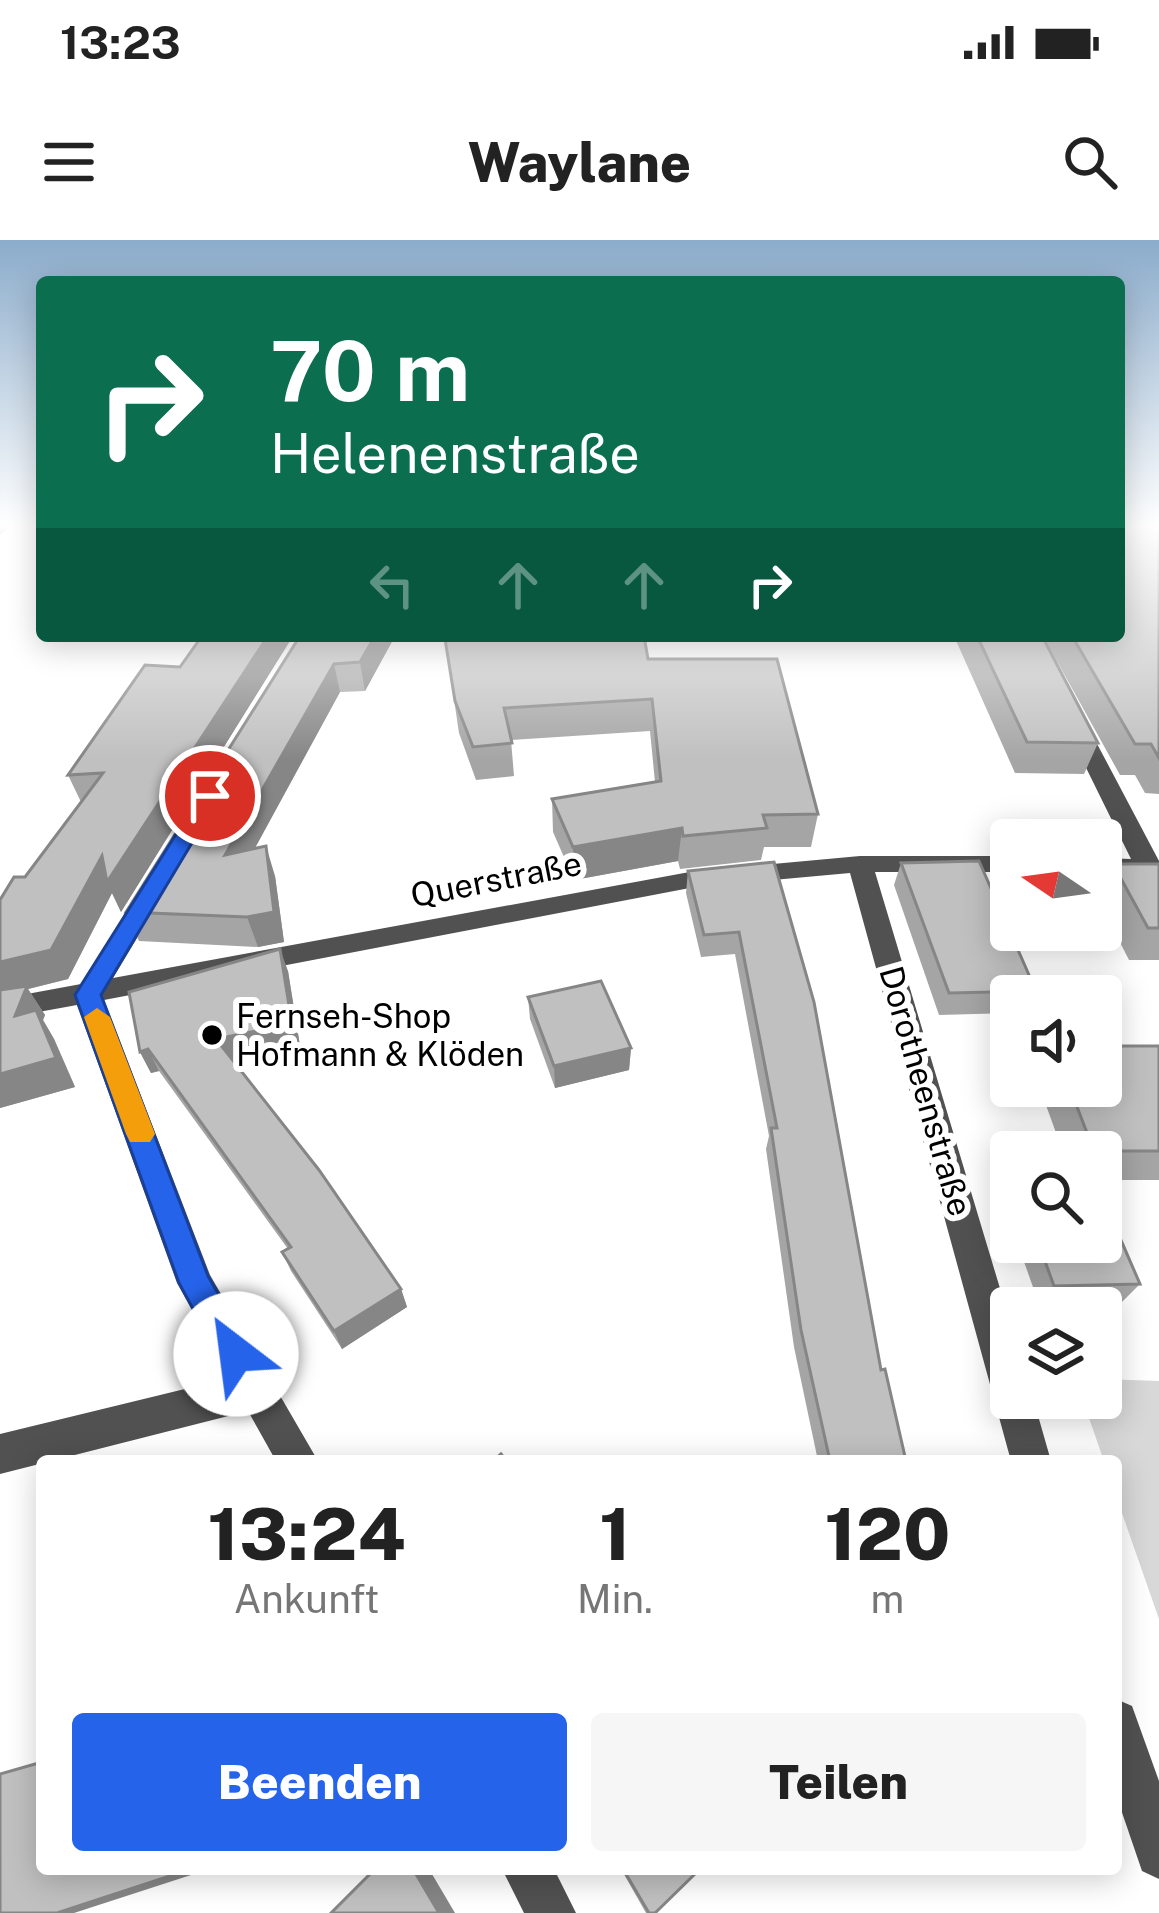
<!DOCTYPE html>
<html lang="de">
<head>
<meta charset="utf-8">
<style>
	body { margin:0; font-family:"Public Sans",sans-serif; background:#f6f6f6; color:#222; height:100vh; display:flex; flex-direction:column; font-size:45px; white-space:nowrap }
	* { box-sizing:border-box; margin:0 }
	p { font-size:39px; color:#767676 }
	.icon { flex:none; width:66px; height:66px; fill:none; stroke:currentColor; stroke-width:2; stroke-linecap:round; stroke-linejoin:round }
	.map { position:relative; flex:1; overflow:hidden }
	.details { position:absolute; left:36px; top:1215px; width:1086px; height:420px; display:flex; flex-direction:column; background:#fff; border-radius:12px; box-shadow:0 6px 30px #0003 }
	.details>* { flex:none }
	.guide { position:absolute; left:36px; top:36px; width:1089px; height:366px; border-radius:12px; box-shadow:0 6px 30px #0003; background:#0b6e4f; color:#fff; overflow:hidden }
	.needle { width:78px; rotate:283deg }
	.tools { position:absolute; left:990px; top:579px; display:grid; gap:24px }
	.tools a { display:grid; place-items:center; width:132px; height:132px; border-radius:12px; background:#fff; box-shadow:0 6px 30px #0003; font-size:60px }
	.pin { position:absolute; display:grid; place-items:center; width:102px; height:102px; color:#fff; margin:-51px; border:6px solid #fff; border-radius:50%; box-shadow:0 3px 12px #0007 }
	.me { position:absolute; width:132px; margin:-66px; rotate:330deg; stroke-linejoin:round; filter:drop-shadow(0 0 9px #0008) }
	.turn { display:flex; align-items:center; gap:42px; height:252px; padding:0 36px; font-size:54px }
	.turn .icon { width:156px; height:156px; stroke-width:2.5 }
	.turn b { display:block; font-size:84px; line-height:102px }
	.lanes { display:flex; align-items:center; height:114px; padding:0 36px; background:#0003; justify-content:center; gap:60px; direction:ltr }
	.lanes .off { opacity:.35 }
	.eta { display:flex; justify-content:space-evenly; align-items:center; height:204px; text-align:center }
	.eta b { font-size:72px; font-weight:800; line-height:84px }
	.action { display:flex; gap:24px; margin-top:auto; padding:24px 36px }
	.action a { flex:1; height:138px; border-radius:12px; background:#2563eb; color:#fff; font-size:48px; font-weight:800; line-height:138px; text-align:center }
	.action a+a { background:#f6f6f6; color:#222 }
	.status { display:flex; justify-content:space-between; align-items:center; height:84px; padding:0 60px; background:#fff; direction:ltr }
	.status svg { height:33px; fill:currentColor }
	header { display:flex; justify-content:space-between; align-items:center; height:156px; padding:0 36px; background:#fff; font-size:54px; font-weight:800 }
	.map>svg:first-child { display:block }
	.green { fill:#d8d8d8 }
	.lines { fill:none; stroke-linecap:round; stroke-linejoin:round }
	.minor { fill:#515151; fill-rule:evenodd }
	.wall { fill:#a5a5a5 }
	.shaded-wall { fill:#868686 }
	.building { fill:#c0c0c0; stroke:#868686; stroke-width:3 }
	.route { fill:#2563eb; stroke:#184099; stroke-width:3 }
	.slow { fill:#f59e0b }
	.poi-dot { fill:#000; stroke:#fff; stroke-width:4.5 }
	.labels { text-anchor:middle; stroke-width:12; stroke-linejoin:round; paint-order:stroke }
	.street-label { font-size:33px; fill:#000; stroke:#fff }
	.poi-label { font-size:33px; fill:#000; stroke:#fff; text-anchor:start }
</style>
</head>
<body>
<div class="status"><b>13:23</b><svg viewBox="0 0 49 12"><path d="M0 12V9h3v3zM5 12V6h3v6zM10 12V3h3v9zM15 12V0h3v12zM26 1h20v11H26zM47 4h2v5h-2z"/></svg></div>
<header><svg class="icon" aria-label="menu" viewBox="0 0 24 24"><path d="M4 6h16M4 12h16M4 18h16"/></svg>Waylane<svg class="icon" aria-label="search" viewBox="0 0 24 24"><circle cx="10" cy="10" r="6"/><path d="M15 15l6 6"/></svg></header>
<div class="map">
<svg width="1159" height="1673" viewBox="0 0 1159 1673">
	<rect width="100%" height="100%" fill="#fff"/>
	<path class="green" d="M 1101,1139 L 1159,1141 L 1159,1379 L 1116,1256 L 1116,1221 L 1104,1221 L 1082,1158 L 1101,1158 Z"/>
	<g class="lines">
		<g class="minor">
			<path d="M 0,286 L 12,286 L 0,295 Z"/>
			<path d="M 1074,475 L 1085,481 L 1159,621 L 1159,633 L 1101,634 L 1101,618 L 1131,619 L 1063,481 Z"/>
			<path d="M 860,616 L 1011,616 L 1011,632 L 875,632 L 1011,1085 L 1011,1158 L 1033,1158 L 1051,1221 L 1011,1221 L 850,633 L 695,647 L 104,760 L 210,1035 L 318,1221 L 276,1221 L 248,1171 L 0,1234 L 0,1194 L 230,1138 L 177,1043 L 77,765 L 0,779 L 0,759 L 81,744 L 142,647 L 160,647 L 164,653 L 113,738 L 695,631 Z"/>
			<path d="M 1116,1459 L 1132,1466 L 1159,1541 L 1159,1639 L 1142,1631 L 1116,1555 Z"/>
			<path d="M 502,1629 L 554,1629 L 576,1673 L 524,1673 Z"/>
		</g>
	</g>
	<g class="wall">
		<path d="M 1159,286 L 1159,554 L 1145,553 L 1135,535 L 1120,535 L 1043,396 L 1119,396 Z"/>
		<path d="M 202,396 L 293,396 L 121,672 L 112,653 L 68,739 L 28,749 L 45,775 L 43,780 L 54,799 L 75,847 L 0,868 L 25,637 L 81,562 L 68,535 L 180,427 Z"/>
		<path d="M 300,396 L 395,396 L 365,451 L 340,452 L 254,609 L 275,636 L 284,702 L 258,707 L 139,701 L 126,672 Z"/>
		<path d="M 954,396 L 1042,396 L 1098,503 L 1084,534 L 1015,533 Z"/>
		<path d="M 445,399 L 648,419 L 818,574 L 811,607 L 764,607 L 761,620 L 680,629 L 678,621 L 574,640 L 553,592 L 552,559 L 655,542 L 650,491 L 511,500 L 514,536 L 476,540 L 459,493 Z"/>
		<path d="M 774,622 L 881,1130 L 906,1221 L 818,1221 L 794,1107 L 766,909 L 769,896 L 735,714 L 701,717 L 686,653 L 688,631 Z"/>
		<path d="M 901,623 L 1036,751 L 1034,756 L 1011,756 L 1011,773 L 939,775 L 894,645 Z"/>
		<path d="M 1113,624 L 1159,624 L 1159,720 L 1129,720 L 1101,665 L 1101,647 Z"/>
		<path d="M 288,731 L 300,806 L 232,820 L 401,1049 L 407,1067 L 342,1109 L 291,1031 L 282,1012 L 288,1009 L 159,831 L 151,833 L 140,812 Z"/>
		<path d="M 528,757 L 631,808 L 629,830 L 555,848 L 530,779 Z"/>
		<path d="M 1159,806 L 1159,940 L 1101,940 L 1101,912 L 1063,912 L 1039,846 L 1101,846 Z"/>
		<path d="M 1017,1002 L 1101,1002 L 1140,1044 L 1122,1062 L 1039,1064 Z"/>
		<path d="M 621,1629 L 700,1629 L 655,1673 L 646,1673 Z"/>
		<path d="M 904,1629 L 999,1629 L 919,1633 L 904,1633 Z"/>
	</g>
	<g class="shaded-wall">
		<path d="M 268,396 L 293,396 L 121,672 L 112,653 L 68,739 L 28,749 L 45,775 L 43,780 L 54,799 L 75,847 L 0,868 L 0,834 L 34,804 L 0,755 L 0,722 L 102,616 Z"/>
		<path d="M 375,396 L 395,396 L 365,451 L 360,422 Z"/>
		<path d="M 334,424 L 340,452 L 235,645 L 225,615 Z"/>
		<path d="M 682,588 L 678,621 L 574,640 L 573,607 Z"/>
		<path d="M 266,606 L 275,636 L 284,702 L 258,707 L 247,677 Z"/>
		<path d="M 280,709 L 288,731 L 300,806 L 225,821 L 216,799 Z"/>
		<path d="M 631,808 L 629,830 L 555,848 L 554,826 Z"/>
		<path d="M 148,809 L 159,831 L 151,833 L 140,812 Z"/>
		<path d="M 401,1049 L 407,1067 L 342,1109 L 334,1091 Z"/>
		<path d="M 173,1629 L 191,1629 L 191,1635 L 74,1673 L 57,1673 Z"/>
		<path d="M 413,1629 L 429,1629 L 455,1673 L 439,1673 Z"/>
	</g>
	<g class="building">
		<path d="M 1119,286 L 1159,286 L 1159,518 L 1151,504 L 1135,504 L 1072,396 L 1119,396 Z"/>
		<path d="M 202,396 L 268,396 L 107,642 L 102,616 L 51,710 L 0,722 L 0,660 L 14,637 L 25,637 L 103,533 L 68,535 L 145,425 L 180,427 Z"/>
		<path d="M 300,396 L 375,396 L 360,422 L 334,424 L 225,615 L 266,606 L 274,672 L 247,677 L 126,672 Z"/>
		<path d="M 511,396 L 644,396 L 648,419 L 777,419 L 818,574 L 763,575 L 767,588 L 683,596 L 682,588 L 573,607 L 552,559 L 661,541 L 652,459 L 504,468 L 512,503 L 473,507 L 455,461 L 445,399 Z"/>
		<path d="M 977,396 L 1042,396 L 1098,503 L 1027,502 Z"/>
		<path d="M 979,621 L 1036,751 L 949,753 L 901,623 Z"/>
		<path d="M 774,622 L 814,762 L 881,1130 L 885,1129 L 906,1221 L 830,1221 L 801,1090 L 771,888 L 777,888 L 739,692 L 704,695 L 688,631 Z"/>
		<path d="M 1113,624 L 1159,624 L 1159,688 L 1148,688 Z"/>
		<path d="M 280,709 L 292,784 L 216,799 L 319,930 L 401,1049 L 334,1091 L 282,1012 L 291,1007 L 148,809 L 140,812 L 129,752 Z"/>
		<path d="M 601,741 L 631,808 L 554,826 L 528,757 Z"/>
		<path d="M 27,746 L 15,776 L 36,770 L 56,818 L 0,834 L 0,750 Z"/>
		<path d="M 1101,806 L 1159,806 L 1159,911 L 1094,911 L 1069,846 L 1101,846 Z"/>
		<path d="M 1101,954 L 1140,1044 L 1054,1046 L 1038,1002 L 1101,1002 Z"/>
		<path d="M 501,1214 L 507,1221 L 493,1221 Z"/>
		<path d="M 42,1522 L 42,1629 L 173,1629 L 173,1635 L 57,1673 L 0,1673 L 0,1534 Z"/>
		<path d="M 375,1629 L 413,1629 L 439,1673 L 331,1673 Z"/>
		<path d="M 623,1629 L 700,1629 L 655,1673 L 649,1673 Z"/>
		<path d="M 918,1629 L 999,1629 L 919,1633 Z"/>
	</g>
	<linearGradient id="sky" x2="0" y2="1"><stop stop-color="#8baccb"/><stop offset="0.55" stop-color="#fff"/><stop offset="1" stop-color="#fff" stop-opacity="0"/></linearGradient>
	<rect width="1159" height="520" fill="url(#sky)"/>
	<path class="route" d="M 210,549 L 220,556 L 101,755 L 208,1036 L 253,1114 L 248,1126 L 236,1131 L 224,1126 L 179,1043 L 75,755 L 200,556 Z"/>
	<path class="slow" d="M 97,768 L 110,777 L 155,894 L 150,902 L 130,902 L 126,894 L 84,777 Z"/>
	<circle class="poi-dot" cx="212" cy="795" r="12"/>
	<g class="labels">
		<g class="street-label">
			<text transform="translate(496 639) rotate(-11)" y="12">Querstraße</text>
			<text transform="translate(926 851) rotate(74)" y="12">Dorotheenstraße</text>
		</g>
		<g class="poi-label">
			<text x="236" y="788">Fernseh-Shop<tspan x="236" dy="38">Hofmann &amp; Klöden</tspan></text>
		</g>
	</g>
</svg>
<div class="tools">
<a><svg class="needle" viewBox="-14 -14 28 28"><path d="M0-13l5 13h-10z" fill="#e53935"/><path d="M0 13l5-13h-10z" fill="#767676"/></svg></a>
<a><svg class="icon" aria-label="sound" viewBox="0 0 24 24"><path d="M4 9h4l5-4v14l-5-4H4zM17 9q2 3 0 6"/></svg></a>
<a><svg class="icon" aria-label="search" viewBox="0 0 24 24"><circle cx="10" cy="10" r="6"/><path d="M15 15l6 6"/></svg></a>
<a><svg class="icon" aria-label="layers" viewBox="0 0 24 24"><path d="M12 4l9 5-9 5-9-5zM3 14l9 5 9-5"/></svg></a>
</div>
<div class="pin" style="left:210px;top:556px;background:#d93025"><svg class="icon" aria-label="arrive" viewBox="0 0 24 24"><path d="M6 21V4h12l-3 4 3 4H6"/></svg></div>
<svg class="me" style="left:236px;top:1114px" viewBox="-20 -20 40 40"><circle r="19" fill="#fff"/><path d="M0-13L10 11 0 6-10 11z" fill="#2563eb"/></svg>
<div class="guide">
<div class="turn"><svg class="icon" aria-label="right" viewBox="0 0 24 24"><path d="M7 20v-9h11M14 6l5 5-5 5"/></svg><div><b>70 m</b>Helenenstraße</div></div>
<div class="lanes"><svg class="icon off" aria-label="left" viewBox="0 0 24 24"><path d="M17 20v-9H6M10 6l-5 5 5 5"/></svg><svg class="icon off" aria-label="ahead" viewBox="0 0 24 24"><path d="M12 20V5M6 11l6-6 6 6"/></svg><svg class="icon off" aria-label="ahead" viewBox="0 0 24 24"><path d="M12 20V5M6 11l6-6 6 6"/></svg><svg class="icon" aria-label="right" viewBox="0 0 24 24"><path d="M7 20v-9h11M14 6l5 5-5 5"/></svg></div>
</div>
<section class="details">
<div class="eta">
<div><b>13:24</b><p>Ankunft</p></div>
<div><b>1</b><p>Min.</p></div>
<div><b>120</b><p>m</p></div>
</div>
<div class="action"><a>Beenden</a><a>Teilen</a></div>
</section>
</div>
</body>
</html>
